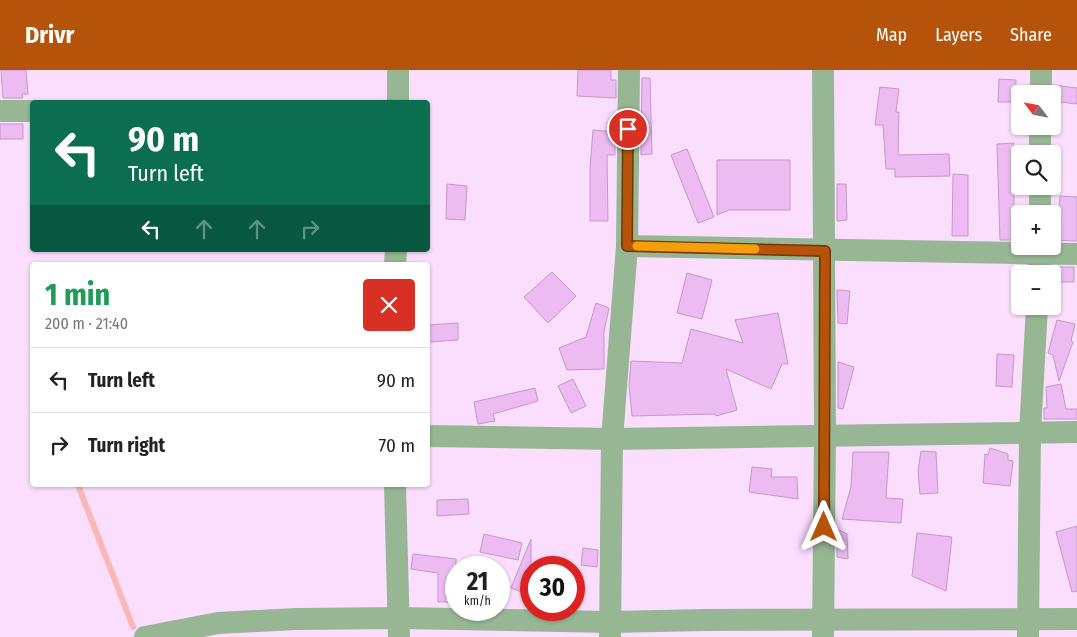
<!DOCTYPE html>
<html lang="en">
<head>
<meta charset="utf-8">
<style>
	body { margin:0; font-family:"Fira Sans Condensed",sans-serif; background:#f6f6f6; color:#222; height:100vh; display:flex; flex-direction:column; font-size:19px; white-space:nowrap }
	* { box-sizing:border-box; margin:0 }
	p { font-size:16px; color:#767676 }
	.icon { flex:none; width:28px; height:28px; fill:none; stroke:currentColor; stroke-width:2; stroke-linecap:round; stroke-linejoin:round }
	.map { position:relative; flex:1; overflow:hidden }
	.sheet { position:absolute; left:30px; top:192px; width:400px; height:225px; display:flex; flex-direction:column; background:#fff; border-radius:5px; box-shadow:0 1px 4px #0004 }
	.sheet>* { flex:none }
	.top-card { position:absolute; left:30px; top:30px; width:400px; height:152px; border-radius:5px; box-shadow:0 1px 4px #0004; background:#0b6e4f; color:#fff; overflow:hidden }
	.needle { width:32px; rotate:302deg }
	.fabs { position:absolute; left:1011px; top:15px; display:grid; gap:10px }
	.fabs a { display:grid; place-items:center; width:50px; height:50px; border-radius:5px; background:#fff; box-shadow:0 1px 4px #0004; font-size:25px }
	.speed { position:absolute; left:445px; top:486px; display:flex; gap:10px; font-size:25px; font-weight:700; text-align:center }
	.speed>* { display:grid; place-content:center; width:65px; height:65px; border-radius:50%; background:#fff; box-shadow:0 1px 4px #0004; line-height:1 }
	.speed small { font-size:12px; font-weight:400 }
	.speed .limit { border:8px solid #d22; background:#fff; color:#111 }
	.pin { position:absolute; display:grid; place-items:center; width:42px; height:42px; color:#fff; margin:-21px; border:2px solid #fff; border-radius:50%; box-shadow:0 1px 5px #0007 }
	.me { position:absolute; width:55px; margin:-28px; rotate:0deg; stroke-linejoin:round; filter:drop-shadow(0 0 4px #0008) }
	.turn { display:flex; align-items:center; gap:18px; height:105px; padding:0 15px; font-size:22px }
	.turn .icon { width:65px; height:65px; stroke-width:2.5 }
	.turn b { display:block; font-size:35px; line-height:42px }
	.lanes { display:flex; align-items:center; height:48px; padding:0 15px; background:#0003; justify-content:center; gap:25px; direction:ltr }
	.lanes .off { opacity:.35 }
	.round { display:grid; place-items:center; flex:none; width:52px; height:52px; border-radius:5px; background:#f6f6f6 }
	.head { display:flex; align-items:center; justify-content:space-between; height:85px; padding:0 15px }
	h1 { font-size:30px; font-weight:700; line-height:38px; color:#1e9e55 }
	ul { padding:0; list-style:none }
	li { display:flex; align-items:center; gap:15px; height:65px; padding:0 15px; border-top:1px solid #e0e0e0 }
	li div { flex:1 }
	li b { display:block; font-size:19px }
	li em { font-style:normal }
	header { display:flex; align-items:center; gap:30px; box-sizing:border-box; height:70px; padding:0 25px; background:#b45309; color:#fff }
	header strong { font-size:24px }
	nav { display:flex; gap:28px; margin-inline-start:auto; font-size:18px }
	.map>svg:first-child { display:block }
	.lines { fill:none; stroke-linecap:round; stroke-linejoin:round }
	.stream { stroke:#fbb7b3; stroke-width:6 }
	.building { fill:#ebbbf1; stroke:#c597cb }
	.minor { stroke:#97b794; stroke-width:22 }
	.route-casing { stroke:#753606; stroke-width:12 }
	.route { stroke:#b45309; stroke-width:9 }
	.slow { stroke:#f59e0b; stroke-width:9 }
</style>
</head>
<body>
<header>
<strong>Drivr</strong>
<nav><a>Map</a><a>Layers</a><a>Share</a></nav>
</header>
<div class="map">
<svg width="1077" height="567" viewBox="0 0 1077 567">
	<rect width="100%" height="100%" fill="#fbdefe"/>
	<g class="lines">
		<path class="stream" d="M 78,415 L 133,557"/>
	</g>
	<g class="building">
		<path d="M 1,0 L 26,0 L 28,24 L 22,24 L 23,28 L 3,28 Z"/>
		<path d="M 578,0 L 611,0 L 611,10 L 616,10 L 616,28 L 577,26 Z"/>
		<path d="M 642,8 L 650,8 L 652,84 L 641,85 Z"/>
		<path d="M 999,9 L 1016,10 L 1015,32 L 998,32 Z"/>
		<path d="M 1054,15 L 1077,18 L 1077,34 L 1052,31 Z"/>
		<path d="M 880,17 L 899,19 L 896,42 L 899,42 L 898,85 L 949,84 L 950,106 L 895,107 L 895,99 L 886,99 L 883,55 L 875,55 Z"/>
		<rect x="0" y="54" width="23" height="15"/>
		<path d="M 593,60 L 615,62 L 615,85 L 607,85 L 608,151 L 590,151 L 590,98 Z"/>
		<path d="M 1014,73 L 1014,170 L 1000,170 L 997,74 Z"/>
		<path d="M 687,79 L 714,147 L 698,153 L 671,85 Z"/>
		<path d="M 717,90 L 790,90 L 790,140 L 729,140 L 717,145 Z"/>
		<path d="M 953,104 L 968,105 L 968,166 L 952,166 Z"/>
		<path d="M 447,114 L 467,116 L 465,150 L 446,149 Z"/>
		<path d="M 837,114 L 846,114 L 847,150 L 837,151 Z"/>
		<path d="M 1060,126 L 1077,127 L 1077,171 L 1052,170 L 1052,151 L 1058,151 Z"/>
		<rect x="1059" y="197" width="15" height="15"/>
		<path d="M 552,202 L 576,226 L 548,253 L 524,227 Z"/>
		<path d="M 687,203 L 712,210 L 702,249 L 677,243 Z"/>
		<path d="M 837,220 L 850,221 L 847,254 L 838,253 Z"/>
		<path d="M 596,233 L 609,238 L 604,261 L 604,299 L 567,300 L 559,278 L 586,267 Z"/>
		<path d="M 778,243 L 788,294 L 782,294 L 771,319 L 726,299 L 737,340 L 716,346 L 715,344 L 632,346 L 629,316 L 631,291 L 682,293 L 691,259 L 743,273 L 735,250 Z"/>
		<path d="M 1057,250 L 1075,254 L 1071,271 L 1073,272 L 1059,311 L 1053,285 L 1048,283 Z"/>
		<path d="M 458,253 L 458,270 L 428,272 L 428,255 Z"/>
		<path d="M 997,284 L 1014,285 L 1012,317 L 996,316 Z"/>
		<path d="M 838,292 L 854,297 L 843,339 L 838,338 Z"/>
		<path d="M 573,309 L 586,336 L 571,343 L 558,316 Z"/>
		<path d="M 1061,314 L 1066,339 L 1077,339 L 1077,349 L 1044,349 L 1044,338 L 1047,338 L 1046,317 Z"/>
		<path d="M 535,318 L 538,331 L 493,344 L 495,351 L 478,354 L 474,332 Z"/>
		<path d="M 990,378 L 1008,384 L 1008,390 L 1013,391 L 1010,416 L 983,413 L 985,384 L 988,385 Z"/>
		<path d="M 921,381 L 936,382 L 938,423 L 920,424 L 918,401 Z"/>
		<path d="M 853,382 L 889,382 L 886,428 L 903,429 L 901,453 L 842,449 L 851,417 Z"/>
		<path d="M 752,397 L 772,399 L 771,407 L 797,407 L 798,429 L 749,422 Z"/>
		<path d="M 468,429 L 469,444 L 437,446 L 437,430 Z"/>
		<path d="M 1077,456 L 1077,521 L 1072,522 L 1056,462 Z"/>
		<path d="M 837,459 L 847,464 L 848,489 L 837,487 Z"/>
		<path d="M 917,463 L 952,467 L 946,521 L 912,506 Z"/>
		<path d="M 484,464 L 522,473 L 518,490 L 480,482 Z"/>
		<path d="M 531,469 L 531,513 L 527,524 L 511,518 Z"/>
		<path d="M 583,478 L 598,480 L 597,497 L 581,495 Z"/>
		<path d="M 413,484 L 456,489 L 455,532 L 438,532 L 438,503 L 411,499 Z"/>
	</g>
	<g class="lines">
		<g class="minor">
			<path d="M 1041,24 L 1041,0"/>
			<path d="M 398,32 L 398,0"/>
			<path d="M 0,41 L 32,41"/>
			<path d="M 1040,84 L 1040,56"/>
			<path d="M 1040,144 L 1040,116"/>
			<path d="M 627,176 L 1077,184"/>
			<path d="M 395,195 L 396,180"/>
			<path d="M 1038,204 L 1040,176"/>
			<path d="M 428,366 L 612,369 L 1077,362"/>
			<path d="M 395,415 L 399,567"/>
			<path d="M 610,566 L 612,369 L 627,176 L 629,0"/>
			<path d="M 145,567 L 218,553 L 296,549 L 399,548 L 611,552 L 705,550 L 1077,549"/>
			<path d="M 823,567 L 825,364 L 823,0"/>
			<path d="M 1028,567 L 1030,362 L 1037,236"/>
		</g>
	</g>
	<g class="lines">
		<g class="route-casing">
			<path id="route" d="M 628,59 L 627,176 L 825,181 L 824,457"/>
		</g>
		<use href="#route" class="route"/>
		<path class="slow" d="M 637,176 L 755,179"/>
	</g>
</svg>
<div class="fabs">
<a><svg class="needle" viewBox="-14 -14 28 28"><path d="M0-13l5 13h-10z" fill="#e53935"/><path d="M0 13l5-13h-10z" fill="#767676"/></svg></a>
<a><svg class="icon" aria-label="search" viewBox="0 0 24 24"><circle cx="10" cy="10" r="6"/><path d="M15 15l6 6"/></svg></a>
<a>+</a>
<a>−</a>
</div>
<div class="speed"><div>21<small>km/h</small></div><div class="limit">30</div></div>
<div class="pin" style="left:628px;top:59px;background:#d93025"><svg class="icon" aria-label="arrive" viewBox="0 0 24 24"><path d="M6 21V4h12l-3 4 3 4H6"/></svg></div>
<svg class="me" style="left:824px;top:457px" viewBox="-20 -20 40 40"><path d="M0-17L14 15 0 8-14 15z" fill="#b45309" stroke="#fff" stroke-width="4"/></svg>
<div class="top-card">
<div class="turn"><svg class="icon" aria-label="left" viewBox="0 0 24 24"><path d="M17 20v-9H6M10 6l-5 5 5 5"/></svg><div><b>90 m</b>Turn left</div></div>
<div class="lanes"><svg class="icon" aria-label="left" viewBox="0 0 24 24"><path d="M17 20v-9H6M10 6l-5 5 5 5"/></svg><svg class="icon off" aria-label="ahead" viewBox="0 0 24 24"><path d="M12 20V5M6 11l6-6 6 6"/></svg><svg class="icon off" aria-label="ahead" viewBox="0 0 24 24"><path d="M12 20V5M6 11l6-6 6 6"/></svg><svg class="icon off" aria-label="right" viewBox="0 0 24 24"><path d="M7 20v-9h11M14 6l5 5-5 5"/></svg></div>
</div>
<section class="sheet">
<div class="head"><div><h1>1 min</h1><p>200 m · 21:40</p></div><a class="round" style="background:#d93025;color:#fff"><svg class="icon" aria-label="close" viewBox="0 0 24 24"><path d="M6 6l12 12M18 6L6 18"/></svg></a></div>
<ul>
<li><svg class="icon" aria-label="left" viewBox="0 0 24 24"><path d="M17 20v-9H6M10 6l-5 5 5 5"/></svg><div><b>Turn left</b></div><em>90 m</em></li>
<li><svg class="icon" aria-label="right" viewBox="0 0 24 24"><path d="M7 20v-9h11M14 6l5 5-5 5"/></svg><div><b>Turn right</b></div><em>70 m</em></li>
</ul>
</section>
</div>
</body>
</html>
